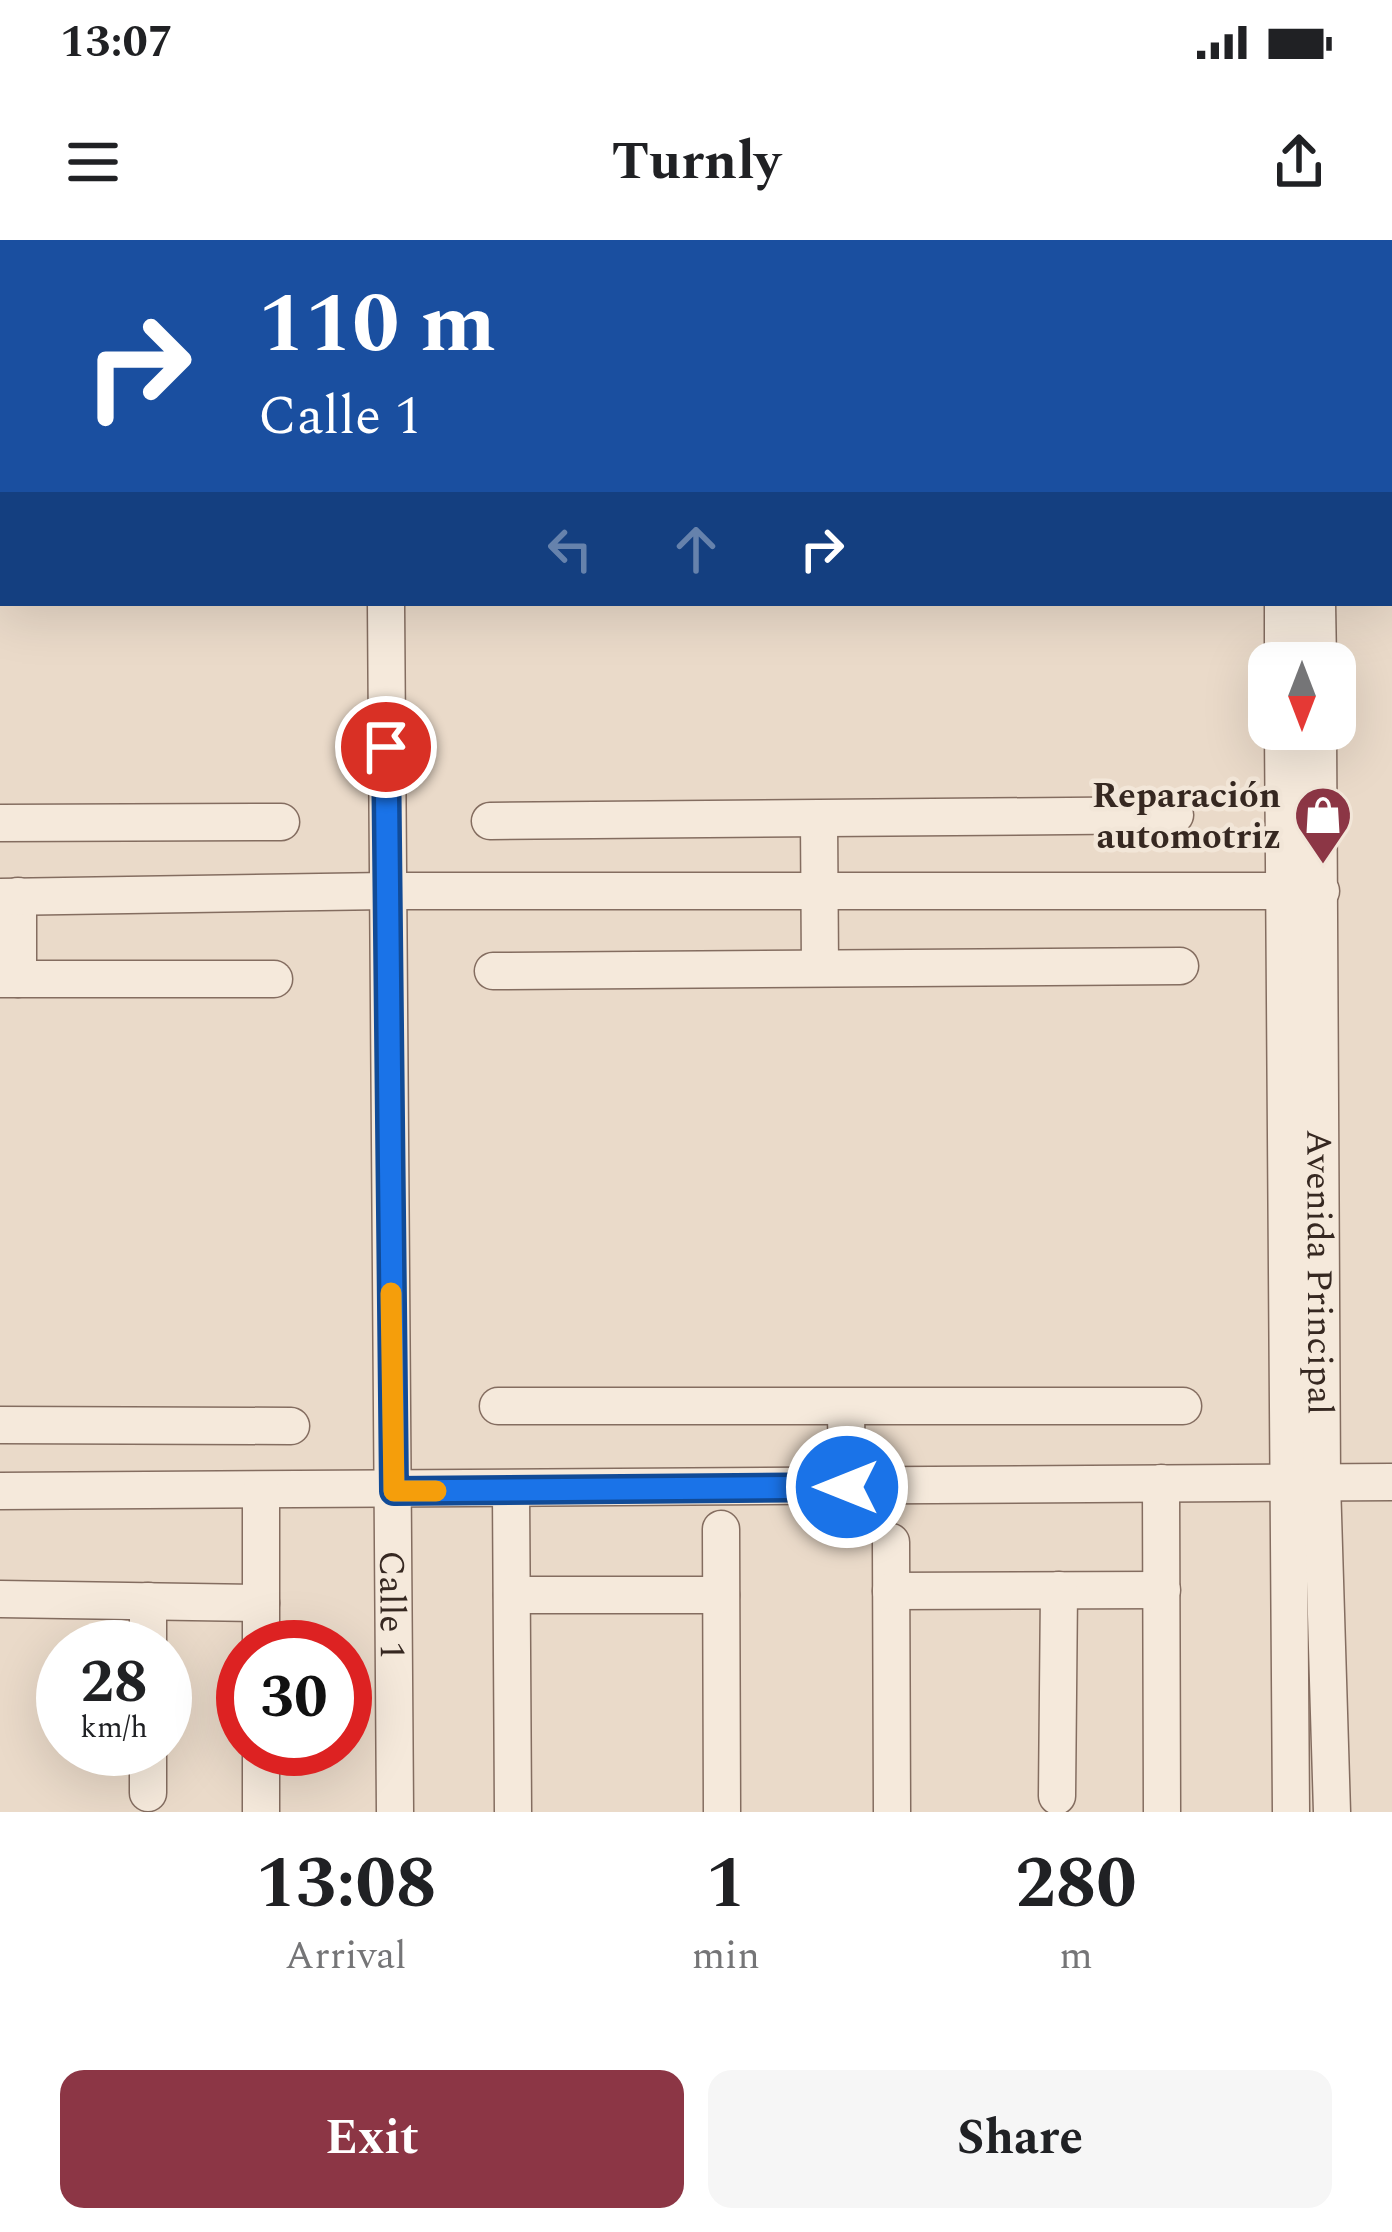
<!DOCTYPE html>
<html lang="en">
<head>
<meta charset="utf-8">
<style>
	body { margin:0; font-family:Spectral,serif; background:#f6f6f6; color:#202124; height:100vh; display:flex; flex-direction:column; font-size:45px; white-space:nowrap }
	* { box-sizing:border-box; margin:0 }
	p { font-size:39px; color:#757577 }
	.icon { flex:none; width:66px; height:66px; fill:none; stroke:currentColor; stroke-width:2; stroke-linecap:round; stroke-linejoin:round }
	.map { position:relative; height:1572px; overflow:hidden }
	.side { display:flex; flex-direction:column; background:#fff; flex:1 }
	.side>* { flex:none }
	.top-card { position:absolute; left:0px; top:0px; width:1392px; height:366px; box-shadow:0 12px 48px #0002; background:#1a4fa0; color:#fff; overflow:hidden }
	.needle { width:78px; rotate:180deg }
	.fabs { position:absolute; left:1248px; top:402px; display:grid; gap:24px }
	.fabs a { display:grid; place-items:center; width:108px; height:108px; border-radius:24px; background:#fff; box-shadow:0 12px 48px #0002; font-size:60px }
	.speed { position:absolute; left:36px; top:1380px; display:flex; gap:24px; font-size:60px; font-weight:700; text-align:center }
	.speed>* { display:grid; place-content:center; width:156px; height:156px; border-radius:50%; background:#fff; box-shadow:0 12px 48px #0002; line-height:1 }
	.speed small { font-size:30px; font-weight:400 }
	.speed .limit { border:18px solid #d22; background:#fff; color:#111 }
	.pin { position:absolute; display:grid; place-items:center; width:102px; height:102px; color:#fff; margin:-51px; border:6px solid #fff; border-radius:50%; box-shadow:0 3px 12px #0007 }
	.me { position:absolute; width:132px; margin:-66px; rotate:270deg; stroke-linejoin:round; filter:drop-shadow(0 0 9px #0008) }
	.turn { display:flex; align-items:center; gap:42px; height:252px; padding:0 60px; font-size:54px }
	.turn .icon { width:156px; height:156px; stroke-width:2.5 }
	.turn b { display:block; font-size:84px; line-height:102px }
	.lanes { display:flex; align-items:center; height:114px; padding:0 60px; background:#0003; justify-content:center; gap:60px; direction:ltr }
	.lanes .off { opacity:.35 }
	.eta { display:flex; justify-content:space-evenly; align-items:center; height:204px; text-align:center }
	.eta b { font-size:72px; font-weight:700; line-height:84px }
	.action { display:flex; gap:24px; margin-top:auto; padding:24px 60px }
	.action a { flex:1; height:138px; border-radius:24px; background:#8c3645; color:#fff; font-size:48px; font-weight:700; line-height:138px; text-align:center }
	.action a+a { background:#f6f6f6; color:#202124 }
	.status { display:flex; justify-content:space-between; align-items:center; height:84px; padding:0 60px; background:#fff; direction:ltr }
	.status svg { height:33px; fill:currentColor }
	header { display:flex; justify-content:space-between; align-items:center; height:156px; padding:0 60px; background:#fff; font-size:54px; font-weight:700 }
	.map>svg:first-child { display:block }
	.building { fill:#c39383; stroke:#805548; stroke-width:3 }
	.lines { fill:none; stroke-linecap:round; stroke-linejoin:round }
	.minor-casing { stroke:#846d60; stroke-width:39 }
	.minor { stroke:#f5e9db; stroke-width:36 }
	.route-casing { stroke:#114b97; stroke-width:30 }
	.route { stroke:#1a73e8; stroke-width:21 }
	.slow { stroke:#f59e0b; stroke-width:21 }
	.labels { text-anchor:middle; stroke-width:9; stroke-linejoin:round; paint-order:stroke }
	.poi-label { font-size:36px; font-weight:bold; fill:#362821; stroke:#f2e6d8; text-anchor:end }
	.street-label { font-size:36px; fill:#362821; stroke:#f2e6d8 }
</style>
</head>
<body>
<div class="status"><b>13:07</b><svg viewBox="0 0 49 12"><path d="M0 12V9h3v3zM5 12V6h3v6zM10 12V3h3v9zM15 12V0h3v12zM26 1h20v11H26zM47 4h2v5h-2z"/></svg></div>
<header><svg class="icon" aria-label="menu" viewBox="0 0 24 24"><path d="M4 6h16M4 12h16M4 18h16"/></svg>Turnly<svg class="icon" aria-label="share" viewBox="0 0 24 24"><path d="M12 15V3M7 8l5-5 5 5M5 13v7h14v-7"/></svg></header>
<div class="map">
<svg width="1392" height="1572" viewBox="0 0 1392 1572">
	<rect width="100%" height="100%" fill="#eadac9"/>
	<path class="building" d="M 413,0 L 583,0 L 583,3 L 414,3 Z"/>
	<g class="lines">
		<g class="minor-casing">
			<g id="minor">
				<path d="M 386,0 L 386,3"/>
				<path d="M 1283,0 L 1283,3"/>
				<path d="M 1311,3 L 1311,0"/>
				<path d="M 0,62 L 3,62"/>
				<path d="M 0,143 L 3,143"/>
				<path id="s1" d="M 386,363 L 395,1572"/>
				<path d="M 1283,363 L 1283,423"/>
				<path d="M 1317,363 L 1318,423"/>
				<path d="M 1283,489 L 1291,1572"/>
				<path id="s2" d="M 1318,489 L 1322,1242 L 1332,1572"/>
				<path d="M 819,579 L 820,728"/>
				<path d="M 490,581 L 1175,575"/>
				<path d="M 0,583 L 281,582"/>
				<path d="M 18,656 L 18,739"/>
				<path d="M 0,657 L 386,651 L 1321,651"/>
				<path d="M 493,731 L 1180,726"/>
				<path d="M 0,739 L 274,739"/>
				<path d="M 498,1166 L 1183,1166"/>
				<path d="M 846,1170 L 847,1247"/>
				<path d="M 0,1185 L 291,1186"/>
				<path d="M 1161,1243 L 1162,1572"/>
				<path d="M 511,1250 L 513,1572"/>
				<path d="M 0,1251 L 1392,1242"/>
				<path d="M 261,1251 L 261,1407"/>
				<path d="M 721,1289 L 722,1572"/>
				<path d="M 891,1302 L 892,1572"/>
				<path d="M 891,1351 L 1162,1350"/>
				<path d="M 512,1355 L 721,1355"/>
				<path d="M 0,1359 L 261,1363"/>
				<path d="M 148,1361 L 148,1407"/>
				<path d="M 148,1509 L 148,1553"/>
				<path d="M 261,1509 L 261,1572"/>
				<path d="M 1057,1556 L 1059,1350"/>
			</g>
		</g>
		<use href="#minor" class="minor"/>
	</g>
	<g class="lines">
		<g class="route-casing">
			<path id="route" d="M 386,507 L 394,1251 L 847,1247"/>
		</g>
		<use href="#route" class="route"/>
		<path class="slow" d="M 391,1053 L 394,1251 L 436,1251"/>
	</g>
	<defs>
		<g id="shop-pin" transform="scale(3)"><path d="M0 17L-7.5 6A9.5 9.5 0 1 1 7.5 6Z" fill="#8c3645" stroke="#f2e6d8"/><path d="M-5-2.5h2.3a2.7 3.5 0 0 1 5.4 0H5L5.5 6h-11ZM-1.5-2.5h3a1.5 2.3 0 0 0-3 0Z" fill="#fff"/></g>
	</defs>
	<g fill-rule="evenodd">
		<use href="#shop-pin" x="1323" y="575"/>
	</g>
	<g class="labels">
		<g class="poi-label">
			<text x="1281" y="567">Reparación<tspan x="1281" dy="41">automotriz</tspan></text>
		</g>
		<g class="street-label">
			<text dy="13" stroke="none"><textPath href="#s2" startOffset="543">Avenida Principal</textPath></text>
			<text dy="13" stroke="none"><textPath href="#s1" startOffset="1002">Calle 1</textPath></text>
		</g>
	</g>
</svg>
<div class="fabs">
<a><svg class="needle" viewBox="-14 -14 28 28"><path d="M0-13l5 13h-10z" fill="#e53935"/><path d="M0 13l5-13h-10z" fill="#757577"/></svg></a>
</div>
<div class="speed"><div>28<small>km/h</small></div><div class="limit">30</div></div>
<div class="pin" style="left:386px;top:507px;background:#d93025"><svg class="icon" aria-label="arrive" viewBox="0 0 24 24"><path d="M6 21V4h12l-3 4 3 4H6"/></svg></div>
<svg class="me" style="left:847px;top:1247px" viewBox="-20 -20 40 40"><circle r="17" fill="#1a73e8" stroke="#fff" stroke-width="3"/><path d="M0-11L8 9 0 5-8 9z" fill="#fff"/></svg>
<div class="top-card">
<div class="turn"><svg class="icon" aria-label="right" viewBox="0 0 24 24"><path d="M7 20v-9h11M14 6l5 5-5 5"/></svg><div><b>110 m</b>Calle 1</div></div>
<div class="lanes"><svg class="icon off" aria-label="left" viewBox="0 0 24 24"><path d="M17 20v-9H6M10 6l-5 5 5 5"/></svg><svg class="icon off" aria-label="ahead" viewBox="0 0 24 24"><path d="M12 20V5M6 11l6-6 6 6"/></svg><svg class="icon" aria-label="right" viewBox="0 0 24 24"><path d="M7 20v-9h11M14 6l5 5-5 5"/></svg></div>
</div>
</div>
<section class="side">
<div class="eta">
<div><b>13:08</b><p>Arrival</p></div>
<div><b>1</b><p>min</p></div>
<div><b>280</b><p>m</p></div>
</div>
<div class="action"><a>Exit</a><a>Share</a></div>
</section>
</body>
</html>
